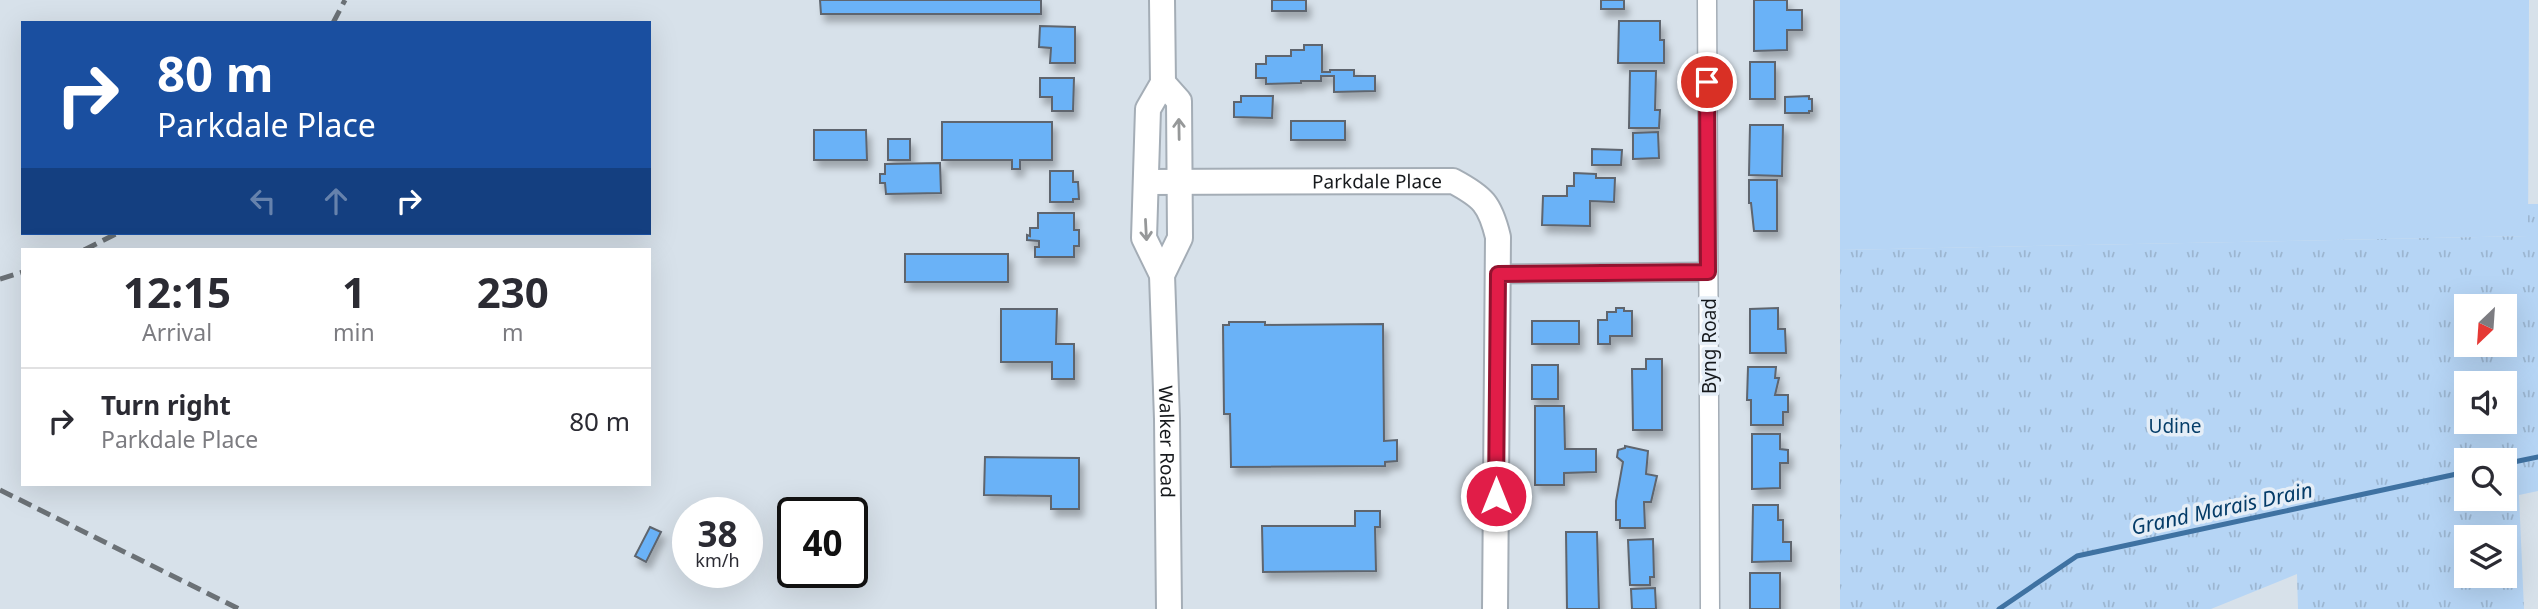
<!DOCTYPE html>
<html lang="en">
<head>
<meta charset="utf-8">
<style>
	body { margin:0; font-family:"Noto Sans",sans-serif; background:#f2f2f3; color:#2b2b33; height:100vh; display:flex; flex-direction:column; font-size:26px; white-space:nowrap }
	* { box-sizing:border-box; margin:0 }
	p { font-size:23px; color:#7c7c81 }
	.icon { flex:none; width:38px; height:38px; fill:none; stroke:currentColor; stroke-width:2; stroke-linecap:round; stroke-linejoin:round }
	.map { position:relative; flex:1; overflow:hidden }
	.side { position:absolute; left:21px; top:248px; width:630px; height:238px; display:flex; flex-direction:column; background:#fff; border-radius:0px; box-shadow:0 7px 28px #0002 }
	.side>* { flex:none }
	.banner { position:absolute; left:21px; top:21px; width:630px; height:214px; border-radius:0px; box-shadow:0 7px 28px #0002; background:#1a4fa0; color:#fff; overflow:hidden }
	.needle { width:46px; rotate:205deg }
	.controls { position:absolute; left:2454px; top:294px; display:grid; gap:14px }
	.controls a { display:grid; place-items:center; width:63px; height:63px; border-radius:0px; background:#fff; box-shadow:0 7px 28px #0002; font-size:35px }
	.speed { position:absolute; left:672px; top:497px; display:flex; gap:14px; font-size:35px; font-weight:700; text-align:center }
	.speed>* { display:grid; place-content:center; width:91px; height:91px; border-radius:50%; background:#fff; box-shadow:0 7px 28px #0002; line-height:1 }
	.speed small { font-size:18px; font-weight:400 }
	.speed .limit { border:4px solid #111; border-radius:10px; background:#fff; color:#111 }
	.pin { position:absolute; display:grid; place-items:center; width:60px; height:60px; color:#fff; margin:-30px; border:4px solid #fff; border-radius:50%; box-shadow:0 2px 7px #0007 }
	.me { position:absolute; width:77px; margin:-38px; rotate:0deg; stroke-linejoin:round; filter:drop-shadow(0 0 5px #0008) }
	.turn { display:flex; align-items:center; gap:24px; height:147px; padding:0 21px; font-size:32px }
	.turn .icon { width:91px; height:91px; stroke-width:2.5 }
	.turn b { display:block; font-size:49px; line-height:60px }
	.lanes { display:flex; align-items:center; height:66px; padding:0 21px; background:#0003; justify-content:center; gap:35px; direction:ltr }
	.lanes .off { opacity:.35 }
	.eta { display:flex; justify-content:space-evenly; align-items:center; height:119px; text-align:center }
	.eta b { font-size:42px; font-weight:700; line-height:49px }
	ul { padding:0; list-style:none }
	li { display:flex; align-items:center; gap:21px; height:105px; padding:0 21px; border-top:2px solid #e1e1e2 }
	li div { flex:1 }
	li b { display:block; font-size:26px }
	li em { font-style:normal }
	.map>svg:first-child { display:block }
	.grass { fill:#b6d5f5 }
	.park { fill:url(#park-tufts); fill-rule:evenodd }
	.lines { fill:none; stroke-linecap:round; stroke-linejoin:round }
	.stream { stroke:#3f72a2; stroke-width:5 }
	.building { fill:#6ab2f7; stroke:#5e656e; stroke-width:2; filter:url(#shadow) }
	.street-casing { stroke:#a4adb6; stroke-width:21 }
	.secondary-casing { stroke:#a4adb6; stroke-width:28 }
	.street { stroke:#fff; stroke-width:18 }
	.secondary { stroke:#fff; stroke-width:24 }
	.rail { stroke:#6b7176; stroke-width:5; stroke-dasharray:14 7; stroke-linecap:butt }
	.oneway { stroke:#969899 }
	.route-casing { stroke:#92132f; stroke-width:18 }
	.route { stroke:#e11d48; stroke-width:12 }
	.labels { text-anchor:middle; stroke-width:7; stroke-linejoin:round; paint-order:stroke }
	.street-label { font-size:19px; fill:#16191c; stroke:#e5eef7 }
	.park-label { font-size:19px; fill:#063e69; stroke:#e5eef7 }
	.water-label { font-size:21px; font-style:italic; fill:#053c68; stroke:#e5eef7 }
</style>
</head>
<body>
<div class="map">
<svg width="2538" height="609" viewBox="0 0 2538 609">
	<defs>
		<pattern id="park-tufts" width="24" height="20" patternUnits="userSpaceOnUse" patternTransform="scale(1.75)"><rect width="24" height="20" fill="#b6d5f5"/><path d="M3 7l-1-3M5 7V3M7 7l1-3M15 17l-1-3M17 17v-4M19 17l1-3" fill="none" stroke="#9cb6d1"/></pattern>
		<filter id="shadow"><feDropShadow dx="4" dy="7" stdDeviation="3.5" flood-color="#0004"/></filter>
	</defs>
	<rect width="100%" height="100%" fill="#d7e1ea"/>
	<path class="grass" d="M 1840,0 L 2529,0 L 2528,236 L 1840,250 Z"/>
	<path class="park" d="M 2528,204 L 2538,204 L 2538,491 L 2519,495 L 2524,609 L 2298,609 L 2297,574 L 2211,609 L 1840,609 L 1840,250 L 2528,236 ZM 2466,306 L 2504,306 L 2504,345 L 2466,345 ZM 2466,383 L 2504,383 L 2504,422 L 2466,422 ZM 2466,460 L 2504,460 L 2504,499 L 2466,499 ZM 2466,537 L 2504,537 L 2504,576 L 2466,576 Z"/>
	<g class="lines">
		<g class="stream">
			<path d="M 2504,464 L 2538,457"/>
			<path d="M 1999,609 L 2077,556 L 2466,472"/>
		</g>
	</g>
	<g class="building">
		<path d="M 820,0 L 1041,0 L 1041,14 L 821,14 Z"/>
		<rect x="1272" y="0" width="34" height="11"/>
		<rect x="1601" y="0" width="23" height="9"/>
		<path d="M 1754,0 L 1787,0 L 1787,10 L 1802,10 L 1802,30 L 1787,30 L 1787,50 L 1754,51 Z"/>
		<path d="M 1619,21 L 1660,21 L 1660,40 L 1664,40 L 1664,63 L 1618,63 Z"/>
		<path d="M 1040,26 L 1075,27 L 1075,63 L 1050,63 L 1051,48 L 1039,47 Z"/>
		<path d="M 1304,45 L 1322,45 L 1322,72 L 1330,72 L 1330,70 L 1354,70 L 1354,76 L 1375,76 L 1375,91 L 1334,92 L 1334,76 L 1321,76 L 1321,81 L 1301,81 L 1301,83 L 1266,84 L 1266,78 L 1256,78 L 1256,64 L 1266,64 L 1266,56 L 1291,56 L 1291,50 L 1304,50 Z"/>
		<rect x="1750" y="62" width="25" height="37"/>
		<path d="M 1630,71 L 1656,71 L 1655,110 L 1660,110 L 1659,128 L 1629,128 Z"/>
		<path d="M 1040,78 L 1074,78 L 1073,111 L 1052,111 L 1052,97 L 1040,97 Z"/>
		<path d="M 1241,96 L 1273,96 L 1272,118 L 1234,117 L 1234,102 L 1241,102 Z"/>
		<path d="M 1809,96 L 1809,99 L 1812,99 L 1812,111 L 1809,111 L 1809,113 L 1785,113 L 1785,97 Z"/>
		<rect x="1291" y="121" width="54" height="19"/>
		<path d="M 942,122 L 1052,122 L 1052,160 L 1020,160 L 1020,169 L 1012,169 L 1012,160 L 942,160 Z"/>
		<path d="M 1750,125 L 1783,125 L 1782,176 L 1749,175 Z"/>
		<path d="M 814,130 L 866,130 L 867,160 L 814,160 Z"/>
		<path d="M 1658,132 L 1659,158 L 1633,159 L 1633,133 Z"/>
		<rect x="888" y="139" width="22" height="21"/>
		<path d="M 1592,149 L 1622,150 L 1621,165 L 1592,165 Z"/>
		<path d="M 940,163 L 941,193 L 886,194 L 885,183 L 880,183 L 880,174 L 885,174 L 885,164 Z"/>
		<path d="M 1050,171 L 1073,171 L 1073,182 L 1078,182 L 1079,199 L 1073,199 L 1073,202 L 1050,202 Z"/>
		<path d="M 1574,173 L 1596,174 L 1596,178 L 1615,178 L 1614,202 L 1590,201 L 1590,226 L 1542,225 L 1543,196 L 1567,196 L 1567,186 L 1574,186 Z"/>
		<path d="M 1749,180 L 1777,180 L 1777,231 L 1754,231 L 1751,203 L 1749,203 Z"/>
		<path d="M 1038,213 L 1074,213 L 1074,230 L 1079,230 L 1079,246 L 1074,246 L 1074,257 L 1035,257 L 1035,247 L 1039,247 L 1039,241 L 1027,240 L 1027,235 L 1030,236 L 1030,228 L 1038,228 Z"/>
		<rect x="905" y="254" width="103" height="28"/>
		<path d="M 1616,308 L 1624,308 L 1624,311 L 1632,311 L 1632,336 L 1610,336 L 1610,344 L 1598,344 L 1598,320 L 1607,320 L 1607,312 L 1616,312 Z"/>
		<path d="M 1778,308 L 1778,329 L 1785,329 L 1786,353 L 1750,353 L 1750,309 Z"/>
		<path d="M 1001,309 L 1057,309 L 1056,344 L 1074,344 L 1074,379 L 1052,379 L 1052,362 L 1001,362 Z"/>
		<rect x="1532" y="321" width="47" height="23"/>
		<path d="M 1229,322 L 1265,322 L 1265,325 L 1383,324 L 1384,441 L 1397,440 L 1397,461 L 1385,462 L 1385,466 L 1231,467 L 1230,414 L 1224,414 L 1223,325 L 1229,325 Z"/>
		<path d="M 1646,359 L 1662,359 L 1662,430 L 1633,430 L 1632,369 L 1646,369 Z"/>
		<rect x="1532" y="365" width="26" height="34"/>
		<path d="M 1748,367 L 1776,367 L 1775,378 L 1779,378 L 1775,395 L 1788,395 L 1788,412 L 1783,412 L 1783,425 L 1751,425 L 1751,400 L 1747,400 Z"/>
		<path d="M 1535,406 L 1564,406 L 1565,449 L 1596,449 L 1596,472 L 1564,473 L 1564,485 L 1535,485 Z"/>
		<path d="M 1752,434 L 1780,434 L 1780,449 L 1788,450 L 1788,463 L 1780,463 L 1780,488 L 1752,489 Z"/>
		<path d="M 1625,446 L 1648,451 L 1646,474 L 1657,476 L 1651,502 L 1644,502 L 1645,528 L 1620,528 L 1620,520 L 1616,520 L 1616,501 L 1623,462 L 1617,457 L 1618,450 L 1625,448 Z"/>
		<path d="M 985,457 L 1079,458 L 1079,509 L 1051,509 L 1051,496 L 984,495 Z"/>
		<path d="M 1753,505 L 1778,505 L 1778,520 L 1783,520 L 1783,542 L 1791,542 L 1791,561 L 1752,562 Z"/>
		<path d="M 1355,511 L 1380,511 L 1380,527 L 1375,527 L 1376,571 L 1263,572 L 1262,526 L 1355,526 Z"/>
		<path d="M 650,527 L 661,532 L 646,562 L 635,556 Z"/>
		<path d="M 1566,532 L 1597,532 L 1599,609 L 1567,609 Z"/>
		<path d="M 1653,539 L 1654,577 L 1650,577 L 1650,585 L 1630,585 L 1628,540 Z"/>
		<rect x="1750" y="573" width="30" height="36"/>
		<path d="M 1655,588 L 1656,609 L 1632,609 L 1631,589 Z"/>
	</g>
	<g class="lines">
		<g class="street-casing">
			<g id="street">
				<path d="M 1707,0 L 1710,609"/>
				<path d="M 1498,274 L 1708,272"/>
			</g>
		</g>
		<g class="secondary-casing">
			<g id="secondary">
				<path id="s1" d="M 1162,0 L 1163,83 L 1148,109 L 1144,238 L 1162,275 L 1167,419 L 1169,609"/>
				<path id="s2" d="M 1146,182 L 1453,181 C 1483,197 1490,204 1498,237 L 1495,609"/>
				<path d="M 1162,275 L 1180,238 L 1179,101 L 1163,83"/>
			</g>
		</g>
		<use href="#street" class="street"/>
		<use href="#secondary" class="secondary"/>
		<g class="rail">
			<path d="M 333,23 L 345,0"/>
			<path d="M 84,250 L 118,233"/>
			<path d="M 0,279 L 23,272"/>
			<path d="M 0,490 L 239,609"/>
		</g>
	</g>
	<defs><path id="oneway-shaft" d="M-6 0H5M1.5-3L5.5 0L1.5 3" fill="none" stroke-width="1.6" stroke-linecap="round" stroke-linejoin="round" transform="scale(1.75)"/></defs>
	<g class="oneway">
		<use href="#oneway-shaft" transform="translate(1179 129) rotate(-91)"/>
		<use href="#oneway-shaft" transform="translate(1146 230) rotate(87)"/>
	</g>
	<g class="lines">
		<g class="route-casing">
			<path id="route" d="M 1496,496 L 1498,274 L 1708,272 L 1707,82"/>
		</g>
		<use href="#route" class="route"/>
	</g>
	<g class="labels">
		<g class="street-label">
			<text dy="7" stroke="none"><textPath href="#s2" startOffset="231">Parkdale Place</textPath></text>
			<text transform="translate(1709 346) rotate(-90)" y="7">Byng Road</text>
			<text dy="7" stroke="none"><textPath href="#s1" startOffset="450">Walker Road</textPath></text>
		</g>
		<g class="park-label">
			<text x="2175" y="433">Udine</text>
		</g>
		<g class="water-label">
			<text transform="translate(2222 509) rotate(-12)" y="7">Grand Marais Drain</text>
		</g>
	</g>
</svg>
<div class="controls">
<a><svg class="needle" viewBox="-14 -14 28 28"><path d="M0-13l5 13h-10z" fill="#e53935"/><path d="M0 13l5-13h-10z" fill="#7c7c81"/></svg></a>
<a><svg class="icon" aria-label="sound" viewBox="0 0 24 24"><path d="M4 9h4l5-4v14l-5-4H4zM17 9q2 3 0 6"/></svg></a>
<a><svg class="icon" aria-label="search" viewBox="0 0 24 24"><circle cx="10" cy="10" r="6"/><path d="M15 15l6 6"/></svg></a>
<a><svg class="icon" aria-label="layers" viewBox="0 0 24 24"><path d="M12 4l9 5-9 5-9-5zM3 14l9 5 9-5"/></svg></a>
</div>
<div class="speed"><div>38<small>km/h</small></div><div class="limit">40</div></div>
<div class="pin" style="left:1707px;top:82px;background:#d93025"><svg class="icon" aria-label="arrive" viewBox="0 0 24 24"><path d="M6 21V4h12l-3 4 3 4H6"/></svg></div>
<svg class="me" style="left:1496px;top:496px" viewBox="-20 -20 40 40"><circle r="17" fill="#e11d48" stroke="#fff" stroke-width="3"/><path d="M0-11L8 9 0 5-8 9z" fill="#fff"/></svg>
<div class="banner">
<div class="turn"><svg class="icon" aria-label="right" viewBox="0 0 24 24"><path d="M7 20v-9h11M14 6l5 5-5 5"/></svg><div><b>80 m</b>Parkdale Place</div></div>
<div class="lanes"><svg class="icon off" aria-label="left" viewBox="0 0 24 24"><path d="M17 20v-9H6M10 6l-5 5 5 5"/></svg><svg class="icon off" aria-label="ahead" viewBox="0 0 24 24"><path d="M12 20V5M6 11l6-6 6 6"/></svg><svg class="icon" aria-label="right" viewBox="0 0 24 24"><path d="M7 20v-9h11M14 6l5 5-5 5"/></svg></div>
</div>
<section class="side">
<div class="eta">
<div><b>12:15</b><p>Arrival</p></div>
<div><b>1</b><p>min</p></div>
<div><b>230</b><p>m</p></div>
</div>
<ul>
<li><svg class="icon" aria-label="right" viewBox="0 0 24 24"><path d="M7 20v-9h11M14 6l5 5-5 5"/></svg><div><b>Turn right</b><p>Parkdale Place</p></div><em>80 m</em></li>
</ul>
</section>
</div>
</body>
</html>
